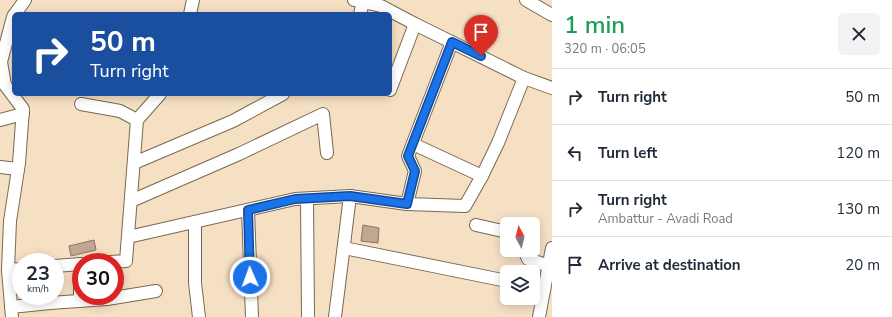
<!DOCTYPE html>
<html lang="en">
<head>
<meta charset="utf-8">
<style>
	body { margin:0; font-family:"Nunito Sans",sans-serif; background:#f2f2f3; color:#1f2937; height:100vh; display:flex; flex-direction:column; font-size:15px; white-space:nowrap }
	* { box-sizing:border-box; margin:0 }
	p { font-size:13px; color:#747a83 }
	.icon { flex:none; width:22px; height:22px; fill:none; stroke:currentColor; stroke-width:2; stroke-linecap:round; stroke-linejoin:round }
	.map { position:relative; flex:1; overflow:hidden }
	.sheet { display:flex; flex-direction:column; background:#fff; width:340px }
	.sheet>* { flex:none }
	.top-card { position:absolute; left:12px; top:12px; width:380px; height:84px; border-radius:6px; box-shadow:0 2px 10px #0003; background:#1a4fa0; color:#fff; overflow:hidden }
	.needle { width:26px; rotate:353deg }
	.fabs { position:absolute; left:500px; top:217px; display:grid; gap:8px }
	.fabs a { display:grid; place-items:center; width:40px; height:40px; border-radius:6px; background:#fff; box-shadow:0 2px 10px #0003; font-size:20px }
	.speed { position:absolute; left:12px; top:253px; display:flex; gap:8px; font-size:20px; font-weight:700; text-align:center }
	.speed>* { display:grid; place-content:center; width:52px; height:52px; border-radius:50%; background:#fff; box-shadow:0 2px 10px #0003; line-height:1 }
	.speed small { font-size:10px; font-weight:400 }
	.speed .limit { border:6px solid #d22; background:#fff; color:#111 }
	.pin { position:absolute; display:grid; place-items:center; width:34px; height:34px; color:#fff; margin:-41px -17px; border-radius:50% 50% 50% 0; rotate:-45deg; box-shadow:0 0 4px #0007 }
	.pin .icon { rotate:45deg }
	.me { position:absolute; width:44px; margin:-22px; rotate:358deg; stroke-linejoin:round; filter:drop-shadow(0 0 3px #0008) }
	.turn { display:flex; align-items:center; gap:14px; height:84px; padding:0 12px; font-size:18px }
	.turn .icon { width:52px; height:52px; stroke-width:2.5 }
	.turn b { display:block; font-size:28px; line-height:34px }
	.round { display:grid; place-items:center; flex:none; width:42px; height:42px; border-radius:6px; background:#f2f2f3 }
	.overview { display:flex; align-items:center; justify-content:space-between; height:68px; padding:0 12px }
	h1 { font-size:24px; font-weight:600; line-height:30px; color:#1e9e55 }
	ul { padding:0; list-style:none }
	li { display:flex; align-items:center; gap:12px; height:56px; padding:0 12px; border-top:1px solid #e0e1e3 }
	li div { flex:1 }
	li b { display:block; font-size:15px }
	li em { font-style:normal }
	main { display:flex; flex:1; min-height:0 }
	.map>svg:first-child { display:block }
	.building { fill:#c1a691; stroke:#8c725e }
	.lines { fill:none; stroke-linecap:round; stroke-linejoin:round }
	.minor-casing { stroke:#7a684f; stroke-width:14 }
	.minor { stroke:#fff; stroke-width:12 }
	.route-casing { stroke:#114b97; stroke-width:10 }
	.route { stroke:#1a73e8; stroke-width:7 }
</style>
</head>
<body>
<main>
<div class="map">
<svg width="552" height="317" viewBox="0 0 552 317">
	<rect width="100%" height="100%" fill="#f5e0c4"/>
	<g class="building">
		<path d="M 363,225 L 379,228 L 378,243 L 361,241 Z"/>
		<path d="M 94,240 L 96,250 L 71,256 L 69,246 Z"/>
	</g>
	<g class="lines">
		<g class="minor-casing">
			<g id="minor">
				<path d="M 354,0 L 381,6 L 415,24 L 524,78 L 552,88"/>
				<path d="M 526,0 L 552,15"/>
				<path d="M 15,14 L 25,0"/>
				<path d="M 190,14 L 193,0"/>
				<path d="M 360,14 L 363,2"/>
				<path d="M 390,90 L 415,24"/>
				<path d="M 81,104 L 120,111 L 137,120"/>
				<path d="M 0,120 L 23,114"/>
				<path d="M 413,144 L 482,176"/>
				<path d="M 134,163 L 233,121 L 283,94"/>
				<path d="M 0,167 L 18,169"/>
				<path d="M 307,199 L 308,317"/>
				<path d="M 131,201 L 239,154 L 323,114 L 327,153"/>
				<path d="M 407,204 L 415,171 L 408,156 L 452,42"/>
				<path d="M 248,210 L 252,317"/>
				<path d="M 195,222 L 195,283 L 199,317"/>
				<path d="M 476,225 L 507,232"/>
				<path d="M 128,237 L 295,199 L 350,196 L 407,204 L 465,206 L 482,176 L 498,143 L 524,78"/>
				<path d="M 344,248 L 507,281"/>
				<path d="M 524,250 L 528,259 L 549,266"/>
				<path d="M 110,262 L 126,261 L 137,120 L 160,94"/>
				<path d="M 80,264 L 80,301"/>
				<path d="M 55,266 L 81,264"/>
				<path d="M 8,270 L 21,269"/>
				<path d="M 11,307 L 50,303 L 107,299 L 156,291"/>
				<path d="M 12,317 L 8,270 L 10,221 L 19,163 L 23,109 L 5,85 L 1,62 L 13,17 L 14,15"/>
				<path d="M 335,317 L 350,196"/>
				<path d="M 539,317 L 552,248"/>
			</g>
		</g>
		<use href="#minor" class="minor"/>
	</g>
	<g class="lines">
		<g class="route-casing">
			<path id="route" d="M 250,277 L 248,210 L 295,199 L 350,196 L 407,204 L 415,171 L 408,156 L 452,42 L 481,56"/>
		</g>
		<use href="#route" class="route"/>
	</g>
</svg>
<div class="fabs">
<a><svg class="needle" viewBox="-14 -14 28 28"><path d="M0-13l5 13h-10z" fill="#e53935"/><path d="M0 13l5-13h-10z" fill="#747a83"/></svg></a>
<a><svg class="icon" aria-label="layers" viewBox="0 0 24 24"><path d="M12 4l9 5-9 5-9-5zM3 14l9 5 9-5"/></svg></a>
</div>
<div class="speed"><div>23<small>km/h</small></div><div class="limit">30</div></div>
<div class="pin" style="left:481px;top:56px;background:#d93025"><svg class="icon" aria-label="arrive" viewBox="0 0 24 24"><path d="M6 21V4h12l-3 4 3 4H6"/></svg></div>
<svg class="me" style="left:250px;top:277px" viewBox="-20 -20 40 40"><circle r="17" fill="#1a73e8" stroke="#fff" stroke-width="3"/><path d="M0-11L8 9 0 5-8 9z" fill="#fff"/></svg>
<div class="top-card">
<div class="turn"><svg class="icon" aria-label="right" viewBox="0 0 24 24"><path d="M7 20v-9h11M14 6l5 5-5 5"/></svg><div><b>50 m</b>Turn right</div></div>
</div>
</div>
<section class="sheet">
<div class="overview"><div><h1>1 min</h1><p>320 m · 06:05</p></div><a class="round"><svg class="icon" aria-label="close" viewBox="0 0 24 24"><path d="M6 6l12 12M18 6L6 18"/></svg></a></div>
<ul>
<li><svg class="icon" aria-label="right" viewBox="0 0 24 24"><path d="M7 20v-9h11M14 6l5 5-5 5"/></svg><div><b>Turn right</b></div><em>50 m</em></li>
<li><svg class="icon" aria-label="left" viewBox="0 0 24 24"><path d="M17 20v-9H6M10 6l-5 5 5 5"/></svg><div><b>Turn left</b></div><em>120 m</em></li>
<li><svg class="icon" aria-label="right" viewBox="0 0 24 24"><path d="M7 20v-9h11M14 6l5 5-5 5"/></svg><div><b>Turn right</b><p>Ambattur - Avadi Road</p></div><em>130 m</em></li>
<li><svg class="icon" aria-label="arrive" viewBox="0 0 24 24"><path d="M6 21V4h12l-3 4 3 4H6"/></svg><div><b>Arrive at destination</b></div><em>20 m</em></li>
</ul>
</section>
</main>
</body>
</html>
